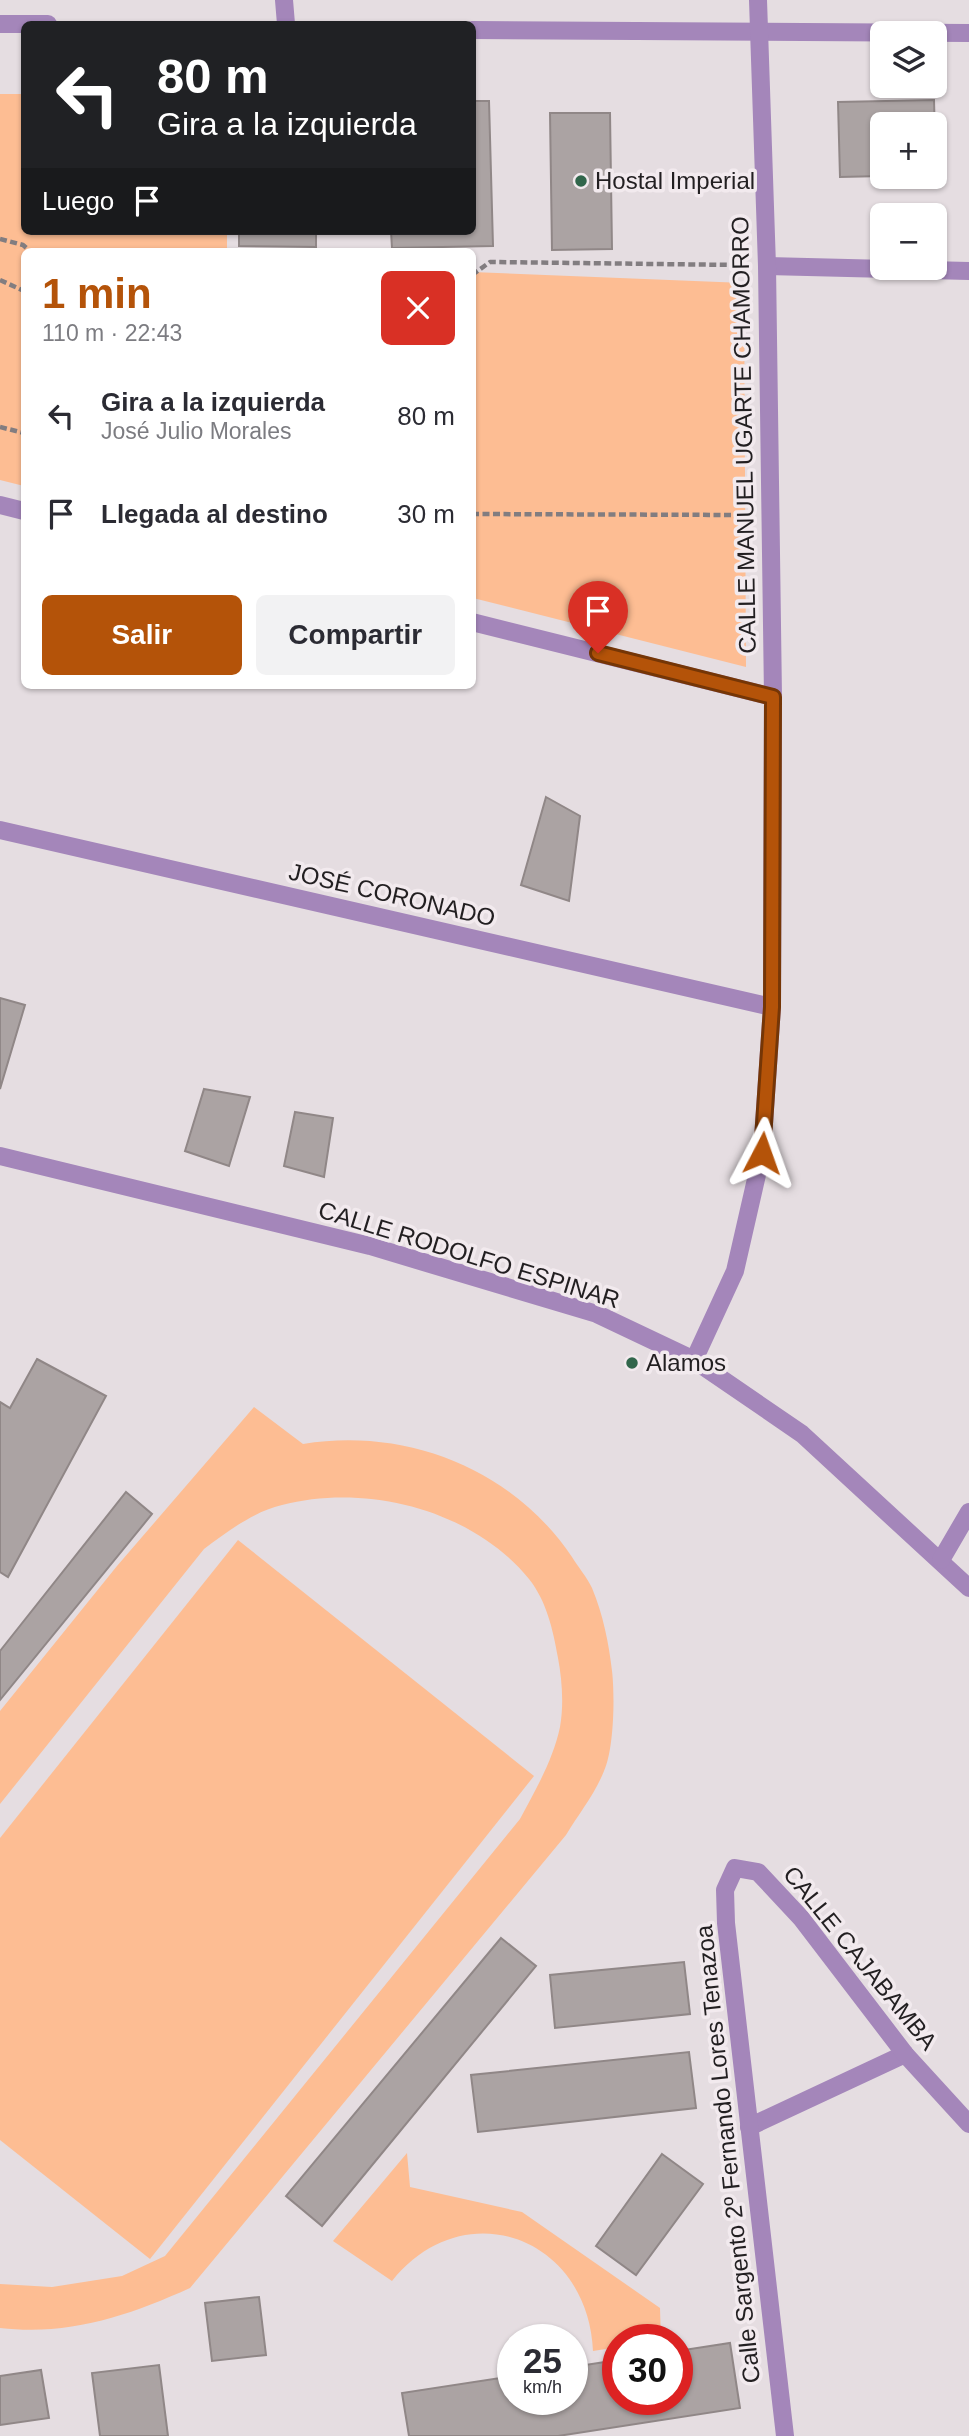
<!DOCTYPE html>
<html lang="es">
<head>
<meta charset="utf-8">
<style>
	body { margin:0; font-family:Arial,sans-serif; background:#f2f2f3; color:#2b2b33; height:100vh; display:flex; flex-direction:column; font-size:26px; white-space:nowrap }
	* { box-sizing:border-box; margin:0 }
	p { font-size:23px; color:#7c7c81 }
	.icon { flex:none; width:38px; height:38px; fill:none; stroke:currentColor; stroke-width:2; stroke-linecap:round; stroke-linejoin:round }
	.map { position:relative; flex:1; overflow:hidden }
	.sheet { position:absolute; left:21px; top:248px; width:455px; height:441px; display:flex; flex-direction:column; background:#fff; border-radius:10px; box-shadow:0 2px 5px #0004 }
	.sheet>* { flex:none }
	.banner { position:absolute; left:21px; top:21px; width:455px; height:214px; border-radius:10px; box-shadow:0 2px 5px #0004; background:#202124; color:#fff; overflow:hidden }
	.tools { position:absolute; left:870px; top:21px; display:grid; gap:14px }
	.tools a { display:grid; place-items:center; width:77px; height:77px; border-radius:10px; background:#fff; box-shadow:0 2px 5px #0004; font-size:35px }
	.speed { position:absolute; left:497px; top:2324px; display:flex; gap:14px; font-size:35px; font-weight:700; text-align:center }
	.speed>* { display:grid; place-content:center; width:91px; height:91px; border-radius:50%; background:#fff; box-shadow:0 2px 5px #0004; line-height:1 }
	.speed small { font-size:18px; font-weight:400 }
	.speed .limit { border:10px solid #d22; background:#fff; color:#111 }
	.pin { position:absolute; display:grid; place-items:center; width:60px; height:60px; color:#fff; margin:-72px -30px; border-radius:50% 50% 50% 0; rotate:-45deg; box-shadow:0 0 7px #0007 }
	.pin .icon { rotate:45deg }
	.me { position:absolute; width:77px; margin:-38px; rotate:4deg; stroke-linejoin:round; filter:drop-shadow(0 0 5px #0008) }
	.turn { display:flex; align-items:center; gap:24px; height:147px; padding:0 21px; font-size:32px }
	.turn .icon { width:91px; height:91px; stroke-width:2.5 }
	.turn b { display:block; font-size:49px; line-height:60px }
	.then { display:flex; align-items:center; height:66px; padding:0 21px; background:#0003; gap:14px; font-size:26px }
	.round { display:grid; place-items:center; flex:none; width:74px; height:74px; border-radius:10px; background:#f2f2f3 }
	.overview { display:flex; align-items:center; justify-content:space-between; height:119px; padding:0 21px }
	h1 { font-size:42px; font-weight:600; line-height:52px; color:#b45309 }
	.primary-button { display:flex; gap:14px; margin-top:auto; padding:14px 21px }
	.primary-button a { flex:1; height:80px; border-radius:10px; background:#b45309; color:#fff; font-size:28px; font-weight:600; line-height:80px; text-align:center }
	.primary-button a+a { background:#f2f2f3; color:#2b2b33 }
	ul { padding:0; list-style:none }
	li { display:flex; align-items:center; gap:21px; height:98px; padding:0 21px }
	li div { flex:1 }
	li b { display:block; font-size:26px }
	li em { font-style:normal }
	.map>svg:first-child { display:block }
	.green { fill:#fdbd93 }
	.building { fill:#aba3a3; stroke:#908787; stroke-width:2 }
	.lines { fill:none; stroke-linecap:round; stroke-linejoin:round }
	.path { stroke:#827d80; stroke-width:4.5; stroke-dasharray:7 3.5; stroke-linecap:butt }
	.minor { stroke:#a486ba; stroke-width:18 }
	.route-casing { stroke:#753606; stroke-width:18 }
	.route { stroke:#b45309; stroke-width:12 }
	.poi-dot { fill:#31664b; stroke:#f2eaee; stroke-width:2.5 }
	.labels { text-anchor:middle; stroke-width:7; stroke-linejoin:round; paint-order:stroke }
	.poi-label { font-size:24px; fill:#221f21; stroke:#f2eaee; text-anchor:start }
	.street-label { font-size:24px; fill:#221f21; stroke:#f2eaee }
</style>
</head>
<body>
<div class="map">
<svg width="969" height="2436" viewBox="0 0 969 2436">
	<rect width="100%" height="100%" fill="#e5dde1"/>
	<g class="green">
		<path d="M 0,94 L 24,94 L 24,231 L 227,231 L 227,252 L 24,252 L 24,486 L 0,480 Z"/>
		<path d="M 472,272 L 744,283 L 746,667 L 473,598 Z"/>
		<path d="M 254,1407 L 303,1444 C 406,1427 513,1469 572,1557 C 578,1567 587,1577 592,1588 C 603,1614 609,1644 612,1671 C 615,1696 614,1749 604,1771 C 595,1794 578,1815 566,1835 L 190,2288 C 128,2316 69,2336 0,2328 L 0,2284 L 52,2287 L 122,2276 L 165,2256 L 520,1819 C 536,1789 553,1760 560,1727 C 564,1705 562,1679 558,1658 C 553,1630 547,1602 529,1579 C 473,1510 367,1483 282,1505 C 253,1512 228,1531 204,1549 L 0,1804 L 0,1711 L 117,1566 Z"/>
		<path d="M 238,1540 L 534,1776 L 150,2259 L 0,2140 L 0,1838 Z"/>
		<path d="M 407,2153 L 410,2187 L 522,2212 L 660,2308 L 661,2340 L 618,2340 L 618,2347 L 593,2351 C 588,2237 464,2191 392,2281 L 333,2241 Z"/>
	</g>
	<g class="building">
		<path d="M 934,100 L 936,175 L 934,124 L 882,124 L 882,176 L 840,177 L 838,102 Z"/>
		<path d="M 472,101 L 489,101 L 493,246 L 392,248 L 391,231 L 472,231 Z"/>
		<path d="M 550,113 L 610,113 L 612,249 L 552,250 Z"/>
		<path d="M 239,231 L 316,231 L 316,247 L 239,246 Z"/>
		<path d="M 546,797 L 580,816 L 569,901 L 521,885 Z"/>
		<path d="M 0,998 L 25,1005 L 0,1089 Z"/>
		<path d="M 204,1089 L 250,1097 L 229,1166 L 185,1151 Z"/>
		<path d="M 295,1112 L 333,1118 L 324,1177 L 284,1166 Z"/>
		<path d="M 37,1359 L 106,1396 L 8,1577 L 0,1572 L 0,1402 L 10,1408 Z"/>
		<path d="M 126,1492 L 152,1514 L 0,1700 L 0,1651 Z"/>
		<path d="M 501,1938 L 536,1966 L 322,2226 L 286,2196 Z"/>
		<path d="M 684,1962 L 690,2014 L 555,2028 L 550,1975 Z"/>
		<path d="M 689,2052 L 696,2108 L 478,2132 L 471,2075 Z"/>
		<path d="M 662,2154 L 703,2184 L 636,2275 L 596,2246 Z"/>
		<path d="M 259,2297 L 266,2355 L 212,2361 L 205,2303 Z"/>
		<path d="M 730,2343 L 740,2408 L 558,2436 L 409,2436 L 402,2393 L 513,2376 L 513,2399 L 572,2399 L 572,2367 L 618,2360 L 618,2399 L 677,2399 L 677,2351 Z"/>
		<path d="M 159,2365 L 168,2436 L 100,2436 L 92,2373 Z"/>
		<path d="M 41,2370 L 49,2418 L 0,2425 L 0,2376 Z"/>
	</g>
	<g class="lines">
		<g class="path">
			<path d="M 0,239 L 23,245 L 31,252"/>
			<path d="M 472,275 L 490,262 L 740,265"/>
			<path d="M 0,280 L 24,291"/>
			<path d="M 0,427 L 24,433"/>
			<path d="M 472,514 L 741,515"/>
		</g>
		<g class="minor">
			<path d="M 284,0 L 286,24"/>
			<path d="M 0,24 L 48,24"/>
			<path d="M 472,30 L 969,33"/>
			<path d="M 767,266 L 969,271"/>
			<path d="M 0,505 L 24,511"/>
			<path d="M 472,622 L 773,697"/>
			<path d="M 0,830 L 772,1007"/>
			<path d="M 0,1156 L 370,1246 L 597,1314 L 694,1360 L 802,1434 L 969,1588"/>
			<path d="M 694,1360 L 735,1271 L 762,1153 L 772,1007 L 773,697 L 767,266 L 758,0"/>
			<path d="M 941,1560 L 969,1512"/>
			<path d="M 749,2127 L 905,2054"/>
			<path d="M 785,2436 L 726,1923 L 725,1890 L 735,1868 L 758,1872 L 801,1918 L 905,2054 L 969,2124"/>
		</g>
	</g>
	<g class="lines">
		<g class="route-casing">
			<path id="route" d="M 598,653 L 773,697 L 772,1007 L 762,1153"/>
		</g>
		<use href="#route" class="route"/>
	</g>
	<g class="poi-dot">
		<circle cx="581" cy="181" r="7"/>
		<circle cx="632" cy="1363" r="7"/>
	</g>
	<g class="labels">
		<g class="poi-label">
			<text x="595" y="189">Hostal Imperial</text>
			<text x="646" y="1371">Alamos</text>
		</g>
		<g class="street-label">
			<text transform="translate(744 435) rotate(-91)" y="8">CALLE MANUEL UGARTE CHAMORRO</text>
			<text transform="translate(392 895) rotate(13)" y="8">JOSÉ CORONADO</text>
			<text transform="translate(469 1255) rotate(17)" y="8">CALLE RODOLFO ESPINAR</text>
			<text transform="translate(860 1958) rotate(51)" y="8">CALLE CAJABAMBA</text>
			<text transform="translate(728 2154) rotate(-96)" y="8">Calle Sargento 2º Fernando Lores Tenazoa</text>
		</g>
	</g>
</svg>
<div class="tools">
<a><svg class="icon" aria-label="layers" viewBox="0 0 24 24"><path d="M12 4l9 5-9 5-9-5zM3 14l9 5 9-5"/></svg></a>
<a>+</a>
<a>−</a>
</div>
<div class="speed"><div>25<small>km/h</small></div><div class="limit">30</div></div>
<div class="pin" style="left:598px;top:653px;background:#d93025"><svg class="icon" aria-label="arrive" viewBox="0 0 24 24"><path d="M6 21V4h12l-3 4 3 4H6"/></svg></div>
<svg class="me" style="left:762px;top:1153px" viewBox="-20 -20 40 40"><path d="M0-17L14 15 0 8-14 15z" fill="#b45309" stroke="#fff" stroke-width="4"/></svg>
<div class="banner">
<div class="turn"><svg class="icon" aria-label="left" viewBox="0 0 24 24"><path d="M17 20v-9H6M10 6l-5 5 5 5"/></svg><div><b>80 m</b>Gira a la izquierda</div></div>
<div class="then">Luego<svg class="icon" aria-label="arrive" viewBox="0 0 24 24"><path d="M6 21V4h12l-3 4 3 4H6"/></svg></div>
</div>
<section class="sheet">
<div class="overview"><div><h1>1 min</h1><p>110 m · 22:43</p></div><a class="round" style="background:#d93025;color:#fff"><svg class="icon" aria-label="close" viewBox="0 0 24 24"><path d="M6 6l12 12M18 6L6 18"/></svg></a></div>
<ul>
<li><svg class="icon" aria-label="left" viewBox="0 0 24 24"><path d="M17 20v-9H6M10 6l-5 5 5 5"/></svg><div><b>Gira a la izquierda</b><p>José Julio Morales</p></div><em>80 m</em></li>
<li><svg class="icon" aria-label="arrive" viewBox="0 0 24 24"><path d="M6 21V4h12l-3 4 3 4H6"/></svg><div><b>Llegada al destino</b></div><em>30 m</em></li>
</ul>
<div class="primary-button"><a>Salir</a><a>Compartir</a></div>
</section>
</div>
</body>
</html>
